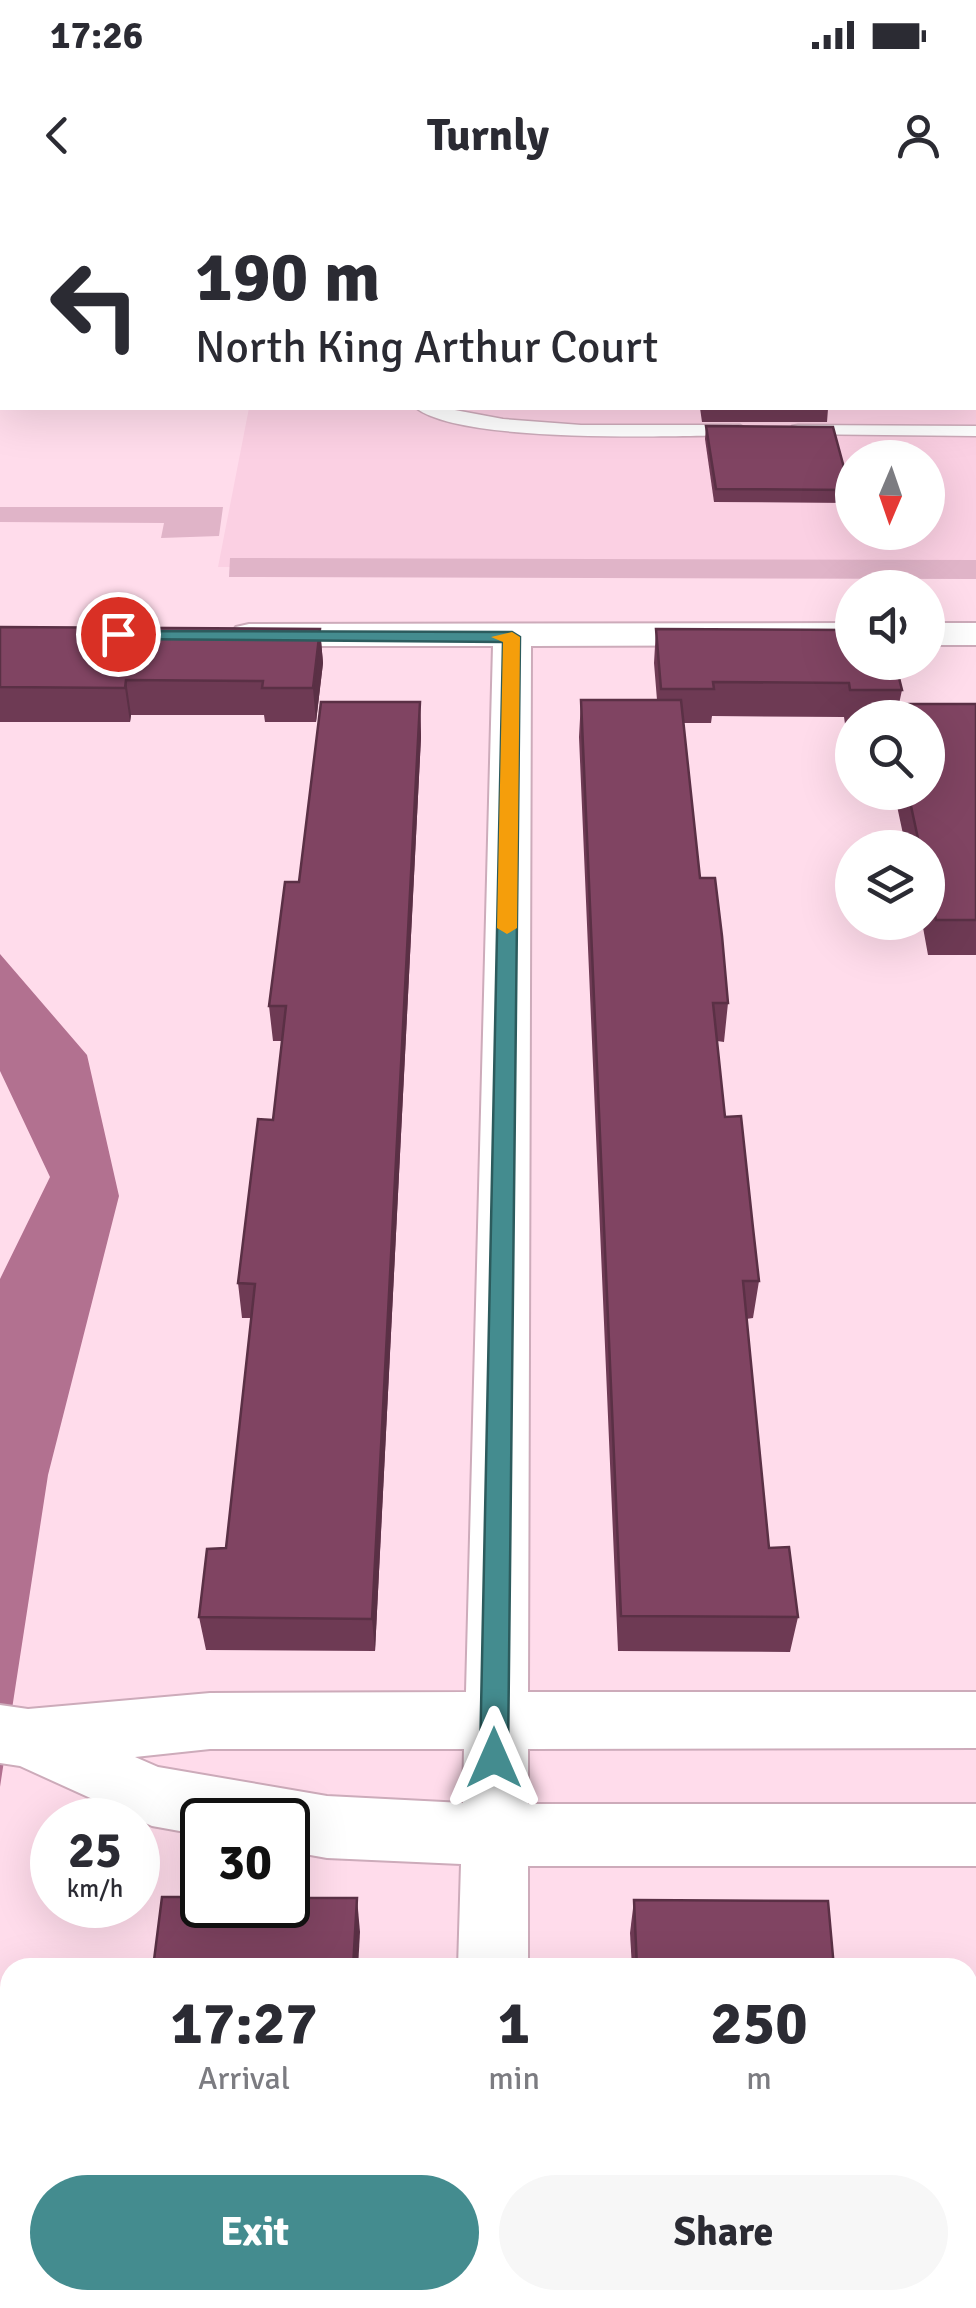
<!DOCTYPE html>
<html lang="en">
<head>
<meta charset="utf-8">
<style>
	body { margin:0; font-family:Signika,sans-serif; background:#f7f7f7; color:#2b2b33; height:100vh; display:flex; flex-direction:column; font-size:38px; white-space:nowrap }
	* { box-sizing:border-box; margin:0 }
	p { font-size:32px; color:#7c7c81 }
	.icon { flex:none; width:55px; height:55px; fill:none; stroke:currentColor; stroke-width:2; stroke-linecap:round; stroke-linejoin:round }
	.map { position:relative; flex:1; overflow:hidden }
	.sheet { position:absolute; left:0px; top:1758px; width:978px; height:352px; display:flex; flex-direction:column; background:#fff; border-radius:30px 30px 0 0; box-shadow:0 10px 40px #0002 }
	.sheet>* { flex:none }
	.guide { position:absolute; left:0px; top:0px; width:978px; height:210px; box-shadow:0 10px 40px #0002; background:#fff; color:#2b2b33; overflow:hidden }
	.needle { width:65px; rotate:182deg }
	.tools { position:absolute; left:835px; top:240px; display:grid; gap:20px }
	.tools a { display:grid; place-items:center; width:110px; height:110px; border-radius:50%; background:#fff; box-shadow:0 10px 40px #0002; font-size:50px }
	.speed { position:absolute; left:30px; top:1598px; display:flex; gap:20px; font-size:50px; font-weight:700; text-align:center }
	.speed>* { display:grid; place-content:center; width:130px; height:130px; border-radius:50%; background:#fff; box-shadow:0 10px 40px #0002; line-height:1 }
	.speed small { font-size:25px; font-weight:400 }
	.speed .limit { border:5px solid #111; border-radius:15px; background:#fff; color:#111 }
	.pin { position:absolute; display:grid; place-items:center; width:85px; height:85px; color:#fff; margin:-42px; border:5px solid #fff; border-radius:50%; box-shadow:0 2px 10px #0007 }
	.me { position:absolute; width:110px; margin:-55px; rotate:0deg; stroke-linejoin:round; filter:drop-shadow(0 0 8px #0008) }
	.turn { display:flex; align-items:center; gap:35px; height:210px; padding:0 30px; font-size:45px }
	.turn .icon { width:130px; height:130px; stroke-width:2.5 }
	.turn b { display:block; font-size:70px; line-height:85px }
	.eta { display:flex; justify-content:space-evenly; align-items:center; height:170px; text-align:center }
	.eta b { font-size:60px; font-weight:800; line-height:70px }
	.button { display:flex; gap:20px; margin-top:auto; padding:20px 30px }
	.button a { flex:1; height:115px; border-radius:60px; background:#448c8f; color:#fff; font-size:40px; font-weight:800; line-height:115px; text-align:center }
	.button a+a { background:#f7f7f7; color:#2b2b33 }
	.status { display:flex; justify-content:space-between; align-items:center; height:70px; padding:0 50px; background:#fff; direction:ltr }
	.status svg { height:28px; fill:currentColor }
	header { display:flex; justify-content:space-between; align-items:center; height:130px; padding:0 30px; background:#fff; font-size:45px; font-weight:800 }
	.map>svg:first-child { display:block }
	.built { fill:#fbd0e3; fill-rule:evenodd }
	.green { fill:#e0b4c8 }
	.water { fill:#b27190 }
	.lines { fill:none; stroke-linecap:round; stroke-linejoin:round }
	.service-casing { stroke:#cdabba; stroke-width:3 }
	.minor-casing { stroke:#cdabba; stroke-width:4 }
	.service { fill:#fff; fill-rule:evenodd }
	.minor { fill:#fff; fill-rule:evenodd }
	.wall { fill:#6e3a54 }
	.shaded-wall { fill:#5a3045 }
	.building { fill:#804462; stroke:#5a3045; stroke-width:2.5 }
	.route { fill:#448c8f; stroke:#2c5b5d; stroke-width:2.5 }
	.slow { fill:#f59e0b }
</style>
</head>
<body>
<div class="status"><b>17:26</b><svg viewBox="0 0 49 12"><path d="M0 12V9h3v3zM5 12V6h3v6zM10 12V3h3v9zM15 12V0h3v12zM26 1h20v11H26zM47 4h2v5h-2z"/></svg></div>
<header><svg class="icon" aria-label="back" viewBox="0 0 24 24"><path d="M15 5l-7 7 7 7"/></svg>Turnly<svg class="icon" aria-label="person" viewBox="0 0 24 24"><circle cx="12" cy="8" r="4"/><path d="M4 21q1-7 8-7t8 7"/></svg></header>
<div class="map">
<svg width="976" height="2108" viewBox="0 0 976 2108">
	<rect width="100%" height="100%" fill="#ffdceb"/>
	<path class="built" d="M 0,0 L 976,0 L 976,369 L 218,367 L 249,208 L 975,208 L 975,2 L 2,2 L 0,65 ZM 852,258 L 928,258 L 928,332 L 852,332 Z"/>
	<g class="green">
		<path d="M 0,307 L 223,307 L 219,336 L 161,338 L 164,323 L 0,322 Z"/>
		<path d="M 230,358 L 976,360 L 976,379 L 229,377 Z"/>
	</g>
	<path class="water" d="M 0,754 L 87,855 L 119,996 L 48,1275 L 0,1587 L 0,1079 L 50,977 L 0,871 Z"/>
	<g class="lines">
		<g class="service-casing">
			<g id="service">
				<path d="M 416,208 L 444,208 L 503,219 L 581,225 L 740,225 L 749,230 L 740,235 C 675,236 463,244 416,208 Z"/>
				<path d="M 798,225 L 976,226 L 976,236 L 792,234 L 792,226 Z"/>
			</g>
		</g>
		<g class="minor-casing">
			<g id="minor">
				<path d="M 852,423 L 852,445 L 531,446 L 528,1492 L 976,1492 L 976,1548 L 528,1549 L 528,1604 L 976,1604 L 976,1666 L 528,1666 L 528,1768 L 458,1768 L 461,1664 L 327,1658 L 288,1651 L 288,1620 L 202,1620 L 202,1635 L 152,1626 L 20,1566 L 0,1563 L 0,1505 L 28,1509 L 210,1493 L 466,1492 L 493,446 L 249,446 L 236,443 L 230,435 L 236,427 L 249,424 ZM 210,1549 L 464,1549 L 463,1603 L 327,1596 L 158,1567 L 135,1557 Z"/>
				<rect x="928" y="423" width="48" height="22"/>
				<path d="M 453,2100 L 531,2100 L 530,2108 L 452,2108 Z"/>
			</g>
		</g>
		<use href="#service" class="service"/>
		<use href="#minor" class="minor"/>
	</g>
	<g class="wall">
		<path d="M 0,0 L 2,2 L 2,26 L 0,26 Z"/>
		<path d="M 669,0 L 976,0 L 976,209 L 828,209 L 827,222 L 702,222 L 700,208 L 975,208 L 975,2 L 670,2 Z"/>
		<path d="M 706,226 L 850,290 L 848,303 L 714,302 L 705,239 Z"/>
		<path d="M 0,427 L 320,429 L 323,463 L 316,522 L 265,522 L 264,515 L 131,515 L 130,522 L 0,522 Z"/>
		<path d="M 656,429 L 902,490 L 899,504 L 976,504 L 976,755 L 928,755 L 922,722 L 928,722 L 928,648 L 906,648 L 894,592 L 928,592 L 928,518 L 852,518 L 852,524 L 845,524 L 844,517 L 712,516 L 711,523 L 683,523 L 700,678 L 728,803 L 724,842 L 717,841 L 725,917 L 759,1081 L 753,1118 L 746,1119 L 769,1348 L 798,1417 L 790,1452 L 618,1451 L 579,537 L 581,500 L 657,500 L 654,463 Z"/>
		<path d="M 420,502 L 421,537 L 375,1451 L 206,1450 L 199,1417 L 226,1348 L 251,1118 L 242,1118 L 238,1083 L 273,920 L 282,841 L 273,841 L 269,806 L 299,682 Z"/>
		<path d="M 634,1700 L 834,1768 L 632,1768 L 630,1733 Z"/>
		<path d="M 645,2100 L 848,2100 L 849,2108 L 645,2108 Z"/>
	</g>
	<g class="shaded-wall">
		<path d="M 320,429 L 323,463 L 316,522 L 313,488 Z"/>
		<path d="M 126,480 L 131,515 L 130,522 L 125,488 Z"/>
		<path d="M 420,502 L 421,537 L 375,1451 L 372,1419 Z"/>
		<path d="M 357,1698 L 360,1732 L 358,1768 L 353,1768 Z"/>
		<rect x="334" y="2100" width="6" height="8"/>
	</g>
	<g class="building">
		<path d="M 0,0 L 98,0 L 97,2 L 2,2 L 2,4 L 0,4 Z"/>
		<path d="M 676,0 L 976,0 L 976,178 L 975,2 L 676,2 Z"/>
		<path d="M 706,226 L 833,227 L 850,290 L 716,289 Z"/>
		<path d="M 0,427 L 320,429 L 313,488 L 262,488 L 263,481 L 126,480 L 125,488 L 0,487 Z"/>
		<path d="M 656,429 L 852,430 L 852,462 L 895,462 L 902,490 L 850,490 L 849,483 L 713,482 L 714,489 L 661,489 Z"/>
		<path d="M 581,500 L 681,500 L 700,678 L 715,678 L 722,736 L 728,803 L 713,803 L 725,917 L 741,916 L 753,1028 L 759,1081 L 743,1081 L 769,1348 L 789,1347 L 798,1417 L 621,1416 Z"/>
		<path d="M 321,502 L 420,502 L 372,1419 L 199,1417 L 207,1349 L 226,1348 L 255,1084 L 238,1083 L 258,919 L 273,920 L 286,806 L 269,806 L 285,682 L 299,682 Z"/>
		<path d="M 889,504 L 976,504 L 976,720 L 936,720 L 928,682 L 928,648 L 920,648 L 908,592 L 928,592 L 928,518 L 892,518 Z"/>
		<path d="M 162,1697 L 202,1697 L 202,1705 L 288,1705 L 288,1698 L 357,1698 L 353,1768 L 153,1768 Z"/>
		<path d="M 634,1700 L 828,1701 L 834,1768 L 637,1768 Z"/>
		<path d="M 141,2100 L 334,2100 L 334,2108 L 140,2108 Z"/>
		<path d="M 651,2100 L 848,2100 L 849,2108 L 652,2108 Z"/>
	</g>
	<path class="route" d="M 112,431 L 512,432 L 520,437 L 508,1558 L 504,1567 L 494,1571 L 484,1567 L 480,1558 L 503,442 L 118,439 L 110,434 Z"/>
	<path class="slow" d="M 512,432 L 520,437 L 517,728 L 507,734 L 497,728 L 503,442 L 491,437 Z"/>
</svg>
<div class="tools">
<a><svg class="needle" viewBox="-14 -14 28 28"><path d="M0-13l5 13h-10z" fill="#e53935"/><path d="M0 13l5-13h-10z" fill="#7c7c81"/></svg></a>
<a><svg class="icon" aria-label="sound" viewBox="0 0 24 24"><path d="M4 9h4l5-4v14l-5-4H4zM17 9q2 3 0 6"/></svg></a>
<a><svg class="icon" aria-label="search" viewBox="0 0 24 24"><circle cx="10" cy="10" r="6"/><path d="M15 15l6 6"/></svg></a>
<a><svg class="icon" aria-label="layers" viewBox="0 0 24 24"><path d="M12 4l9 5-9 5-9-5zM3 14l9 5 9-5"/></svg></a>
</div>
<div class="speed"><div>25<small>km/h</small></div><div class="limit">30</div></div>
<div class="pin" style="left:118px;top:434px;background:#d93025"><svg class="icon" aria-label="arrive" viewBox="0 0 24 24"><path d="M6 21V4h12l-3 4 3 4H6"/></svg></div>
<svg class="me" style="left:494px;top:1558px" viewBox="-20 -20 40 40"><path d="M0-17L14 15 0 8-14 15z" fill="#448c8f" stroke="#fff" stroke-width="4"/></svg>
<div class="guide">
<div class="turn"><svg class="icon" aria-label="left" viewBox="0 0 24 24"><path d="M17 20v-9H6M10 6l-5 5 5 5"/></svg><div><b>190 m</b>North King Arthur Court</div></div>
</div>
<section class="sheet">
<div class="eta">
<div><b>17:27</b><p>Arrival</p></div>
<div><b>1</b><p>min</p></div>
<div><b>250</b><p>m</p></div>
</div>
<div class="button"><a>Exit</a><a>Share</a></div>
</section>
</div>
</body>
</html>
